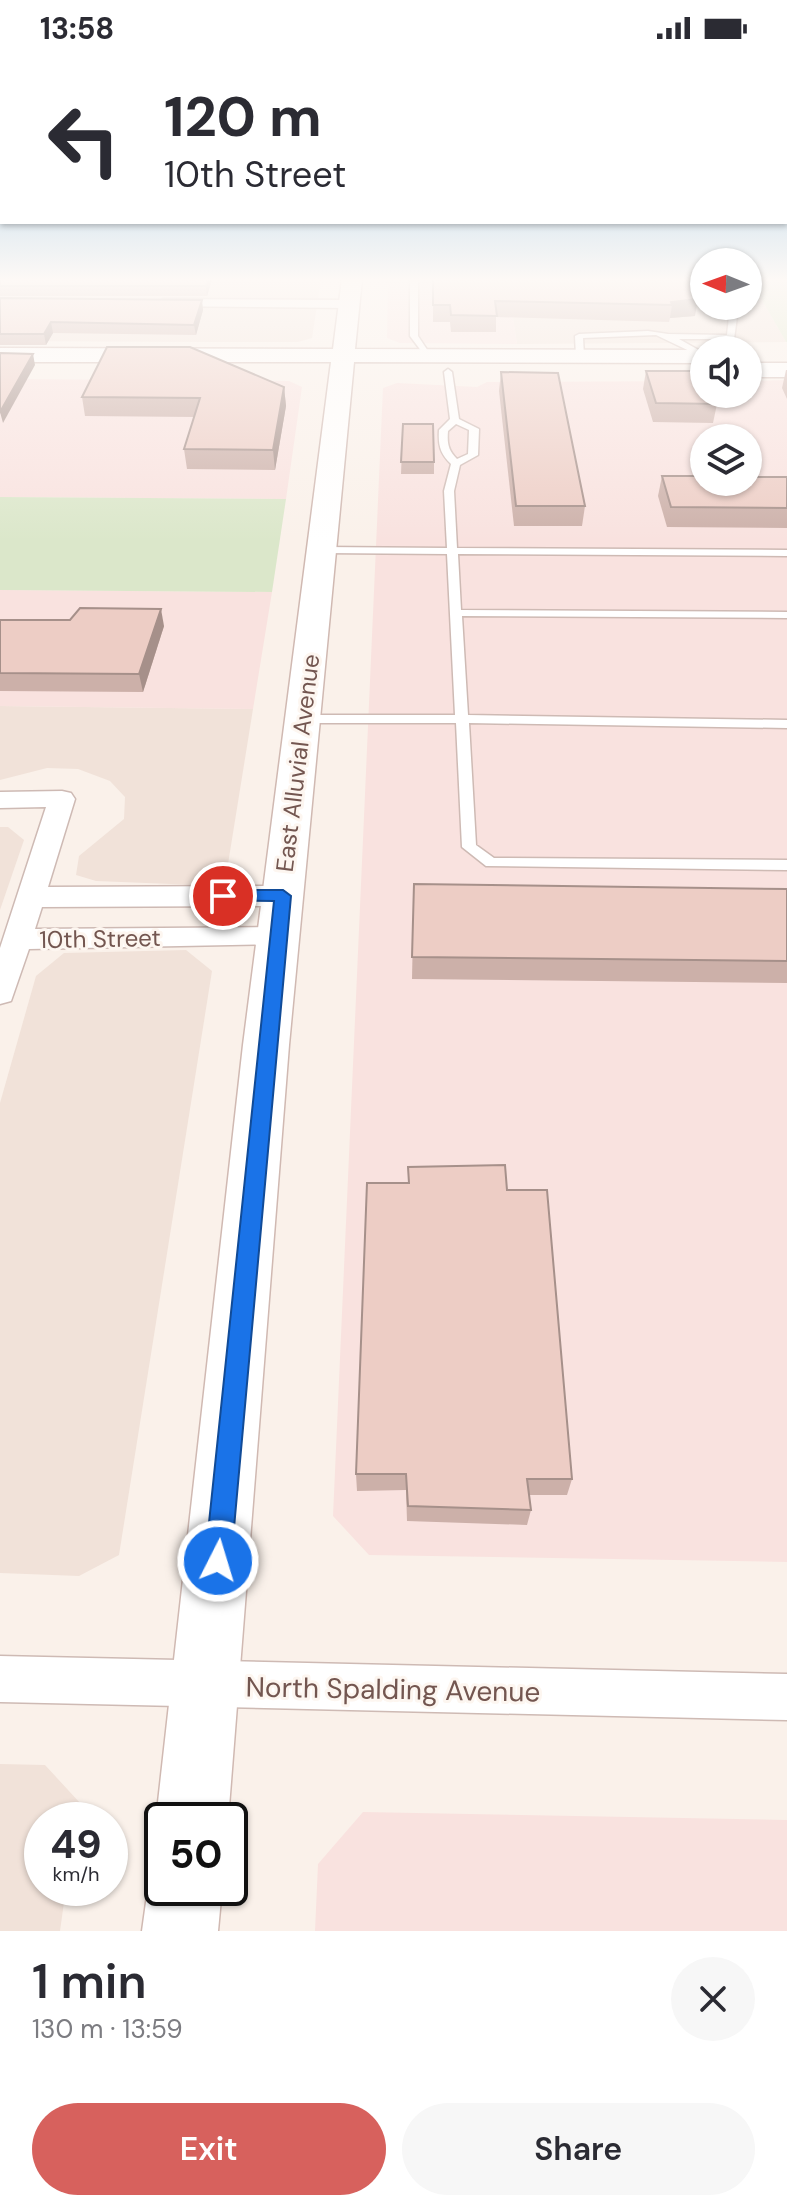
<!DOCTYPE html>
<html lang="en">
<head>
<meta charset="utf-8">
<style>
	body { margin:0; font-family:"DM Sans",sans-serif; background:#f7f7f7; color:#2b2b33; height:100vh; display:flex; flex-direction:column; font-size:30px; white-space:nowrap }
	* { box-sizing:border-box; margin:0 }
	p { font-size:26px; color:#7c7c81 }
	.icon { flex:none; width:44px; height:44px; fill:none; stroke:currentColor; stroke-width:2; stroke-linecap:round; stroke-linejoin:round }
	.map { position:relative; height:1875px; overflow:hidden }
	.details { display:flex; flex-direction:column; background:#fff; flex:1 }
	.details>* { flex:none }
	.top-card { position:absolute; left:0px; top:0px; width:788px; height:168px; box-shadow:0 2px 6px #0004; background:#fff; color:#2b2b33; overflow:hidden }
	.needle { width:52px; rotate:271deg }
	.fabs { position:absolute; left:690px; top:192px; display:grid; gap:16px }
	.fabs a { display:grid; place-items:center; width:72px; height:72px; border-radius:50%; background:#fff; box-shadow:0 2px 6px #0004; font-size:40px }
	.speed { position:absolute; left:24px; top:1746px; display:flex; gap:16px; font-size:40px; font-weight:700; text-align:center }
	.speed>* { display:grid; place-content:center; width:104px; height:104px; border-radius:50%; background:#fff; box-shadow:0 2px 6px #0004; line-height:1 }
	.speed small { font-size:20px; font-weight:400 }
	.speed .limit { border:4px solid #111; border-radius:12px; background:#fff; color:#111 }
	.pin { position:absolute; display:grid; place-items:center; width:68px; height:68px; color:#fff; margin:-34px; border:4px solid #fff; border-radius:50%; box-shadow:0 2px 8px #0007 }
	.me { position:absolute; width:88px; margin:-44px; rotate:5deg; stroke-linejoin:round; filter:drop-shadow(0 0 6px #0008) }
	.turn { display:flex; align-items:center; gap:28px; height:168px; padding:0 32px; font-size:36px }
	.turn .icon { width:104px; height:104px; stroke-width:2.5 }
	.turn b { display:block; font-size:56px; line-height:68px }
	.round { display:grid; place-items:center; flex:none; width:84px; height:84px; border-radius:42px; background:#f7f7f7 }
	.summary { display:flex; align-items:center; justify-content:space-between; height:136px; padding:0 32px }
	h1 { font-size:48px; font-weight:600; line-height:60px }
	.cta { display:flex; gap:16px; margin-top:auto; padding:16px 32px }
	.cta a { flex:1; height:92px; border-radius:48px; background:#d7615d; color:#fff; font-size:32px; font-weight:600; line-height:92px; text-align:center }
	.cta a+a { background:#f7f7f7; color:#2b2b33 }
	.status { display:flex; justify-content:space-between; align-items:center; height:56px; padding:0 40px; background:#fff; direction:ltr }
	.status svg { height:22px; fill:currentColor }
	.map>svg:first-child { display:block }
	.residential { fill:#f1e2d9 }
	.commercial { fill:#f9e2df; fill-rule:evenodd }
	.green { fill:#dbe7ca }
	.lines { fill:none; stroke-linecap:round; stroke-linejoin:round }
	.lane-casing { stroke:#cebab4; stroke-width:3 }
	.street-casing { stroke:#cebab4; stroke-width:3 }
	.secondary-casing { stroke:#d0b9b2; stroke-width:3 }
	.lane { fill:#fff; fill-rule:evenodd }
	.street { fill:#fff; fill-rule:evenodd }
	.secondary { fill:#fff; fill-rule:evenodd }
	.wall { fill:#ccb0a9 }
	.shaded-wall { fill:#a6908a }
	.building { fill:#edcdc5; stroke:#a6908a; stroke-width:2 }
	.route { fill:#1a73e8; stroke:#114b97; stroke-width:2 }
	.labels { text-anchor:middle; stroke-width:6; stroke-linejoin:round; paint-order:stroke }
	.street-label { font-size:24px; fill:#735650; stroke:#fdf6f0 }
	.near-street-label { font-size:28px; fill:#735650; stroke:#fdf6f0 }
</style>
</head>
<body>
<div class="status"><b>13:58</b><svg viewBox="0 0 49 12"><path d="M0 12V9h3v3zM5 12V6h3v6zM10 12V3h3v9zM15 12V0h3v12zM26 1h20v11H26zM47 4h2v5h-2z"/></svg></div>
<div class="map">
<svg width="787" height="1875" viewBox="0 0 787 1875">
	<rect width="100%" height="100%" fill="#faf1ea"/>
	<g class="residential">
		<path d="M 0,223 L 321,223 L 312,282 L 298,286 L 212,286 L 0,285 Z"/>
		<path d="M 507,223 L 704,223 L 704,250 L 748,250 L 750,223 L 786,286 L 517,288 Z"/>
		<path d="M 0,650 L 253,653 L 228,808 L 196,829 L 96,825 L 76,819 L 79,800 L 124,763 L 125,741 L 110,725 L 78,713 L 47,712 L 0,724 Z"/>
		<path d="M 0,771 L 8,771 L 24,784 L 0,854 Z"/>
		<path d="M 186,894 L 212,915 L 119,1499 L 79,1520 L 0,1517 L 0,1047 L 36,920 L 64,897 Z"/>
		<path d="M 0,1708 L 45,1709 L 80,1747 L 77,1764 L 42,1764 L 42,1832 L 66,1832 L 60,1875 L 0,1875 Z"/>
	</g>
	<g class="commercial">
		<path d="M 388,223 L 507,223 L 517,288 L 400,287 L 387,282 Z"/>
		<path d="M 0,323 L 289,325 L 302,331 L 286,443 L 0,441 Z"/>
		<path d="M 787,324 L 787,1506 L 369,1499 L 333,1460 L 383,332 L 397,327 L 477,331 L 487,326 L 704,325 L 704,338 L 748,338 L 748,325 ZM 704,382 L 748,382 L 748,426 L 704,426 Z"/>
		<path d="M 0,534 L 272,536 L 253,653 L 0,650 Z"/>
		<path d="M 363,1756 L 787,1764 L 787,1875 L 315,1875 L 318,1808 Z"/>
	</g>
	<g class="green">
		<path d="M 750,223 L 787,223 L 787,286 L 786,286 Z"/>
		<path d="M 0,441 L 286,443 L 272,536 L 0,534 Z"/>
	</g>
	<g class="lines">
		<g class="lane-casing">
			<g id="lane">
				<path d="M 410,223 L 418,223 L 418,280 L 434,304 L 428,304 L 410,280 Z"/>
				<path d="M 725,250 L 733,250 L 737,261 L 734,283 L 679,283 L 704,297 L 704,302 L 656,279 L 583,282 L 584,300 L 580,302 L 576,300 L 575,280 L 579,278 L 648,275 L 668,278 L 727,279 L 729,261 Z"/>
				<path d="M 448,313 L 452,316 L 459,363 L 479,373 L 478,399 L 460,409 L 454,435 L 457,492 L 787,494 L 787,500 L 458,498 L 461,554 L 787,556 L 787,562 L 462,560 L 468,659 L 787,664 L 787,672 L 469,667 L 476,789 L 494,802 L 787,804 L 787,814 L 486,810 L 462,791 L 456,667 L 302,667 L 296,663 L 302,659 L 455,659 L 447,498 L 323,497 L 318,494 L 323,491 L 447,492 L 444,435 L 451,408 C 440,397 438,389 439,374 L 450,363 L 444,316 ZM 456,368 L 469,374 L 468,398 L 457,403 C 448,394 447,387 448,375 Z"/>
			</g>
		</g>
		<g class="street-casing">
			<g id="street">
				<path d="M 163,243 L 349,244 L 356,248 L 349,252 L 158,250 L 156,247 Z"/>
				<path d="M 62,735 L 71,737 L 75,743 L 48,831 L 283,830 L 293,833 L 297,840 L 293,847 L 283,850 L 42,851 L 35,873 L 278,871 L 288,874 L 292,881 L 288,888 L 29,893 L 11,945 L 0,948 L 0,892 L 46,751 L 0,752 L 0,736 Z"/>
				<path d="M 0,1600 L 787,1618 L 787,1664 L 0,1646 Z"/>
			</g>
		</g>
		<g class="secondary-casing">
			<g id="secondary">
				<path d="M 342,223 L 362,223 L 355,293 L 707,294 L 704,294 L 704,307 L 354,306 L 289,989 L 228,1764 L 162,1764 L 162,1778 L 156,1764 L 243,989 L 331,306 L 0,306 L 0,292 L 333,293 Z"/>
				<rect x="748" y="307" width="39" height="14"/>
				<path d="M 162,1804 L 162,1832 L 222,1832 L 218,1875 L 142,1875 L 148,1832 Z"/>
			</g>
		</g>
		<use href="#lane" class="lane"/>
		<use href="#street" class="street"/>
		<use href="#secondary" class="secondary"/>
	</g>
	<g class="wall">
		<path d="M 0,223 L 212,223 L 207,240 L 0,240 Z"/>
		<path d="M 433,223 L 689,223 L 695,260 L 670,262 L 669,266 L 496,261 L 496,276 L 451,276 L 450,266 L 433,266 Z"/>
		<path d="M 0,242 L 203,254 L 196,279 L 53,277 L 46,289 L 0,289 Z"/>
		<path d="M 786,314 L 787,314 L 787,343 L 782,332 Z"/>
		<path d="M 646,315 L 717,348 L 713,367 L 653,366 L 643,333 Z"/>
		<path d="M 501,316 L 585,450 L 582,470 L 514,470 L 499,335 Z"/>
		<path d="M 284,331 L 286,350 L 275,414 L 187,413 L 184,393 L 195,361 L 85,360 L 82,341 Z"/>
		<path d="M 403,368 L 434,406 L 434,418 L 401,418 Z"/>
		<path d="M 662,420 L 787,421 L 787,472 L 667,471 L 658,440 Z"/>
		<path d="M 0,564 L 164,570 L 143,636 L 0,635 Z"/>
		<path d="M 414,828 L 787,833 L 787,927 L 412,923 Z"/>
		<path d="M 408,1111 L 507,1134 L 572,1423 L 567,1439 L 529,1439 L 531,1454 L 527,1469 L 407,1465 L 406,1434 L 357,1435 L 356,1418 L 408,1127 Z"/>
	</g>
	<g class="shaded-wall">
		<path d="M 208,223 L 212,223 L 207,240 L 206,230 Z"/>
		<path d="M 698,243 L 695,260 L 670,262 L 672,249 L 671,246 Z"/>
		<path d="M 202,244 L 203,254 L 196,279 L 194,269 Z"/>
		<path d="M 51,266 L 53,277 L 46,289 L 44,278 Z"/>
		<path d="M 33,298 L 35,309 L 3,367 L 0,356 Z"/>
		<path d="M 284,331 L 286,350 L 275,414 L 273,394 Z"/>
		<path d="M 161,553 L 164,570 L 143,636 L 139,618 Z"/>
	</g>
	<g class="building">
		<path d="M 0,223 L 208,223 L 206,230 L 0,230 Z"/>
		<path d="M 433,223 L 689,223 L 698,243 L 671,246 L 672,249 L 495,245 L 497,260 L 451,259 L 450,249 L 433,249 Z"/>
		<path d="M 0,242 L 202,244 L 194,269 L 51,266 L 44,278 L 0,278 Z"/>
		<path d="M 107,291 L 190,291 L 284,331 L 273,394 L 184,393 L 200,342 L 82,341 Z"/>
		<path d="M 0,297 L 33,298 L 0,356 Z"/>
		<path d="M 646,315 L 703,315 L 704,338 L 713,338 L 717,348 L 656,347 Z"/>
		<path d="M 501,316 L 558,317 L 585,450 L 516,450 Z"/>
		<path d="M 403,368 L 433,368 L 434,406 L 401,406 Z"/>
		<path d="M 662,420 L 704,420 L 704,426 L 748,426 L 748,421 L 787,421 L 787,452 L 671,451 Z"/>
		<path d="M 80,552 L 161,553 L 139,618 L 0,617 L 0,564 L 70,564 Z"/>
		<path d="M 414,828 L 787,833 L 787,905 L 412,901 Z"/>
		<path d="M 505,1109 L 507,1134 L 547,1134 L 572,1423 L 527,1423 L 531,1454 L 408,1450 L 406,1418 L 356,1418 L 367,1127 L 409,1127 L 408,1111 Z"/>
	</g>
	<linearGradient id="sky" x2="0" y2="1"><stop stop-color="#98c6e5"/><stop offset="0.46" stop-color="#fdf9f6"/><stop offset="1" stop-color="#fdf9f6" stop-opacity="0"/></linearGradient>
	<rect width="787" height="486" fill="url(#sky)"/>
	<path class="route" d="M 223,834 L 283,834 L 291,840 L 231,1505 L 227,1514 L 218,1518 L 209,1514 L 205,1505 L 274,845 L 217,844 L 217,836 Z"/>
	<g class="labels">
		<g class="street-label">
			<text transform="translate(298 707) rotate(-83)" y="8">East Alluvial Avenue</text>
			<text transform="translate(100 883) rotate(-1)" y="8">10th Street</text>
		</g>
		<g class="near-street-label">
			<text transform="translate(393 1633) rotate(1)" y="10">North Spalding Avenue</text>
		</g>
	</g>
</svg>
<div class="fabs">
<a><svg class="needle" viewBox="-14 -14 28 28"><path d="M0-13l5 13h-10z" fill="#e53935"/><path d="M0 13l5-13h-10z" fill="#7c7c81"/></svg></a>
<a><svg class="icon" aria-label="sound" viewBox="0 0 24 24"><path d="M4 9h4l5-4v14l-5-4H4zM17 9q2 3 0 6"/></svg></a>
<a><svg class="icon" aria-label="layers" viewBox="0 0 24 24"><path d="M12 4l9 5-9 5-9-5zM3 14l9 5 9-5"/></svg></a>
</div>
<div class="speed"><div>49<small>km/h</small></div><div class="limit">50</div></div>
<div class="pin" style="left:223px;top:840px;background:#d93025"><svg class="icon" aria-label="arrive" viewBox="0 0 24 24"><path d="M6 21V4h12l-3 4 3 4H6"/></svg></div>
<svg class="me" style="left:218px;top:1505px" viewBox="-20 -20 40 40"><circle r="17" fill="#1a73e8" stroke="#fff" stroke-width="3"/><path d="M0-11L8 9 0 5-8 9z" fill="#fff"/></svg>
<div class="top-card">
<div class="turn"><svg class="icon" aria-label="left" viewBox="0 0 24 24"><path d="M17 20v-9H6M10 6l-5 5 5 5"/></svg><div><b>120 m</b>10th Street</div></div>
</div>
</div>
<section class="details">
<div class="summary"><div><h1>1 min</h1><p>130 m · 13:59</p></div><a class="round"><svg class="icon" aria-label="close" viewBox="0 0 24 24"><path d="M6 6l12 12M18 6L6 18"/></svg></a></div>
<div class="cta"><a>Exit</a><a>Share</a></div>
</section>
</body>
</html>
